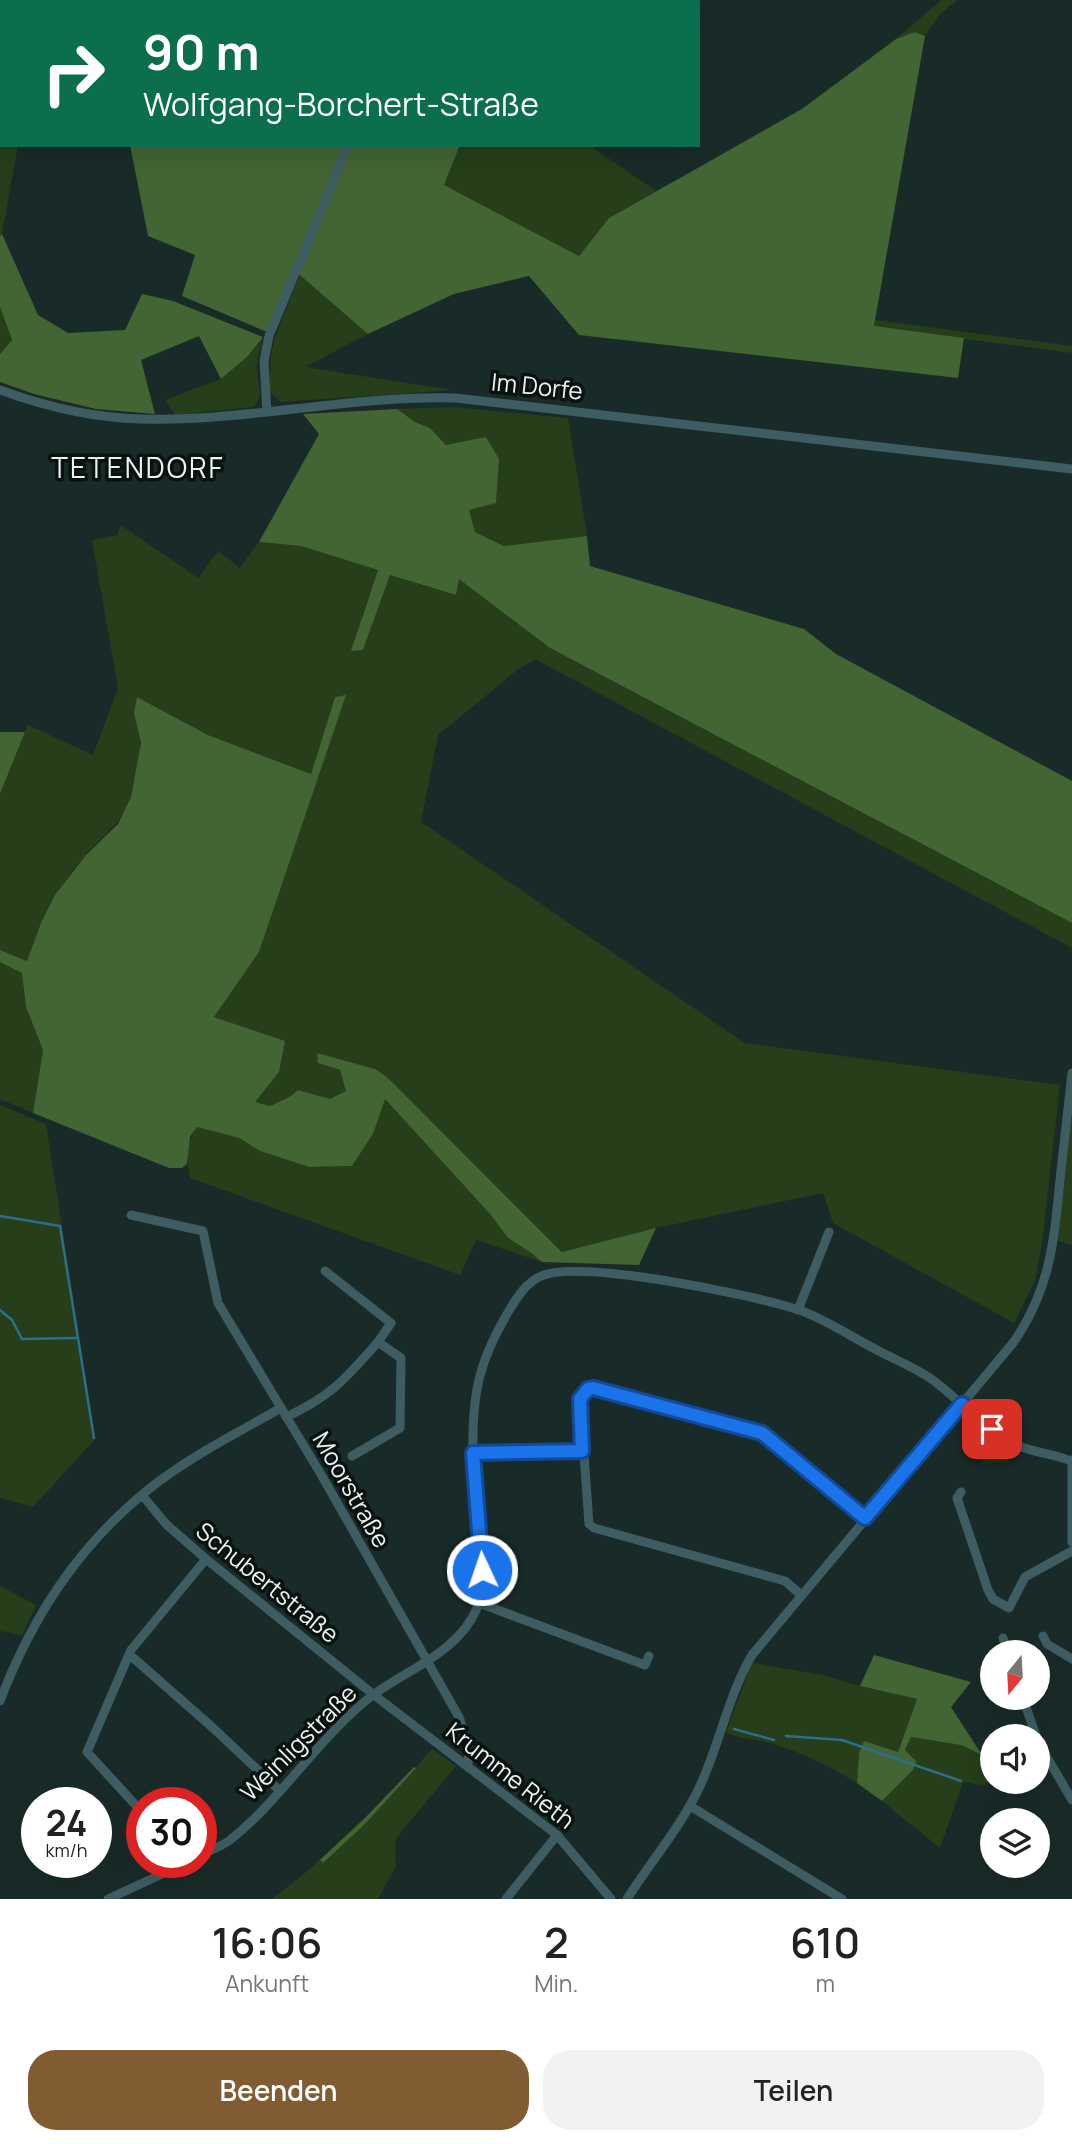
<!DOCTYPE html>
<html lang="de">
<head>
<meta charset="utf-8">
<style>
	body { margin:0; font-family:Manrope,sans-serif; background:#f2f2f2; color:#222; height:100vh; display:flex; flex-direction:column; font-size:26px; white-space:nowrap }
	* { box-sizing:border-box; margin:0 }
	p { font-size:23px; color:#767676 }
	.icon { flex:none; width:38px; height:38px; fill:none; stroke:currentColor; stroke-width:2; stroke-linecap:round; stroke-linejoin:round }
	.map { position:relative; height:1899px; overflow:hidden }
	.sheet { display:flex; flex-direction:column; background:#fff; flex:1 }
	.sheet>* { flex:none }
	.banner { position:absolute; left:0px; top:0px; width:700px; height:147px; box-shadow:0 7px 28px #0002; background:#0b6e4f; color:#fff; overflow:hidden }
	.needle { width:46px; rotate:198deg }
	.fabs { position:absolute; left:980px; top:1640px; display:grid; gap:14px }
	.fabs a { display:grid; place-items:center; width:70px; height:70px; border-radius:50%; background:#fff; box-shadow:0 7px 28px #0002; font-size:35px }
	.speed { position:absolute; left:21px; top:1787px; display:flex; gap:14px; font-size:35px; font-weight:700; text-align:center }
	.speed>* { display:grid; place-content:center; width:91px; height:91px; border-radius:50%; background:#fff; box-shadow:0 7px 28px #0002; line-height:1 }
	.speed small { font-size:18px; font-weight:400 }
	.speed .limit { border:10px solid #d22; background:#fff; color:#111 }
	.pin { position:absolute; display:grid; place-items:center; width:60px; height:60px; color:#fff; margin:-30px; border-radius:14px; box-shadow:0 4px 10px #0006 }
	.me { position:absolute; width:77px; margin:-38px; rotate:357deg; stroke-linejoin:round; filter:drop-shadow(0 0 5px #0008) }
	.turn { display:flex; align-items:center; gap:24px; height:147px; padding:0 28px; font-size:32px }
	.turn .icon { width:91px; height:91px; stroke-width:2.5 }
	.turn b { display:block; font-size:49px; line-height:60px }
	.eta { display:flex; justify-content:space-evenly; align-items:center; height:119px; text-align:center }
	.eta b { font-size:42px; font-weight:600; line-height:49px }
	.primary-button { display:flex; gap:14px; margin-top:auto; padding:14px 28px }
	.primary-button a { flex:1; height:80px; border-radius:28px; background:#815c33; color:#fff; font-size:28px; font-weight:600; line-height:80px; text-align:center }
	.primary-button a+a { background:#f2f2f2; color:#222 }
	.map>svg:first-child { display:block }
	.green { fill:#263e19 }
	.forest { fill:#436433 }
	.lines { fill:none; stroke-linecap:round; stroke-linejoin:round }
	.stream { stroke:#2a6f8d; stroke-width:2.5 }
	.minor { stroke:#3e5d62; stroke-width:9 }
	.route-casing { stroke:#114b97; stroke-width:18 }
	.route { stroke:#1a73e8; stroke-width:12 }
	.labels { text-anchor:middle; stroke-width:7; stroke-linejoin:round; paint-order:stroke }
	.street-label { font-size:24px; fill:#eaf5f3; stroke:#0a1210 }
	.quarter-label { font-size:28px; letter-spacing:2px; fill:#eaf5f3; stroke:#0a1210 }
</style>
</head>
<body>
<div class="map">
<svg width="1072" height="1899" viewBox="0 0 1072 1899">
	<rect width="100%" height="100%" fill="#192b28"/>
	<g class="green">
		<path d="M 0,0 L 146,0 L 2,2 L 2,145 L 18,145 L 2,234 L 0,236 Z"/>
		<path d="M 941,0 L 957,0 L 939,15 L 925,36 L 915,32 L 896,39 Z"/>
		<path d="M 460,145 L 589,145 L 656,191 L 609,218 L 579,256 L 444,185 Z"/>
		<path d="M 300,274 L 368,334 L 305,367 L 452,390 L 281,402 L 269,392 L 271,355 L 275,337 Z"/>
		<path d="M 0,307 L 12,340 L 0,354 Z"/>
		<path d="M 875,320 L 1072,346 L 1072,353 L 874,327 Z"/>
		<path d="M 263,337 C 261,347 257,360 257,371 C 258,386 265,395 253,407 L 175,415 L 165,400 L 221,379 L 248,356 Z"/>
		<path d="M 454,407 L 568,418 L 587,536 L 504,546 L 475,532 L 446,445 L 430,428 L 415,422 L 397,409 Z"/>
		<path d="M 121,525 L 198,578 L 218,551 L 240,568 L 259,542 L 301,546 L 379,570 L 362,615 L 363,650 L 390,575 L 455,595 L 459,578 L 550,648 L 1072,923 L 1072,948 L 535,659 L 516,671 L 438,735 L 421,822 L 745,1043 L 1060,1085 L 1043,1236 L 1035,1281 L 1014,1323 L 833,1223 L 823,1193 L 656,1228 L 563,1252 L 388,1078 L 318,1063 L 340,1070 L 347,1091 L 330,1099 L 291,1096 L 270,1106 L 254,1102 L 279,1072 L 214,1017 L 259,952 L 345,696 L 335,697 L 311,774 L 208,735 L 137,697 C 134,714 138,723 140,740 C 142,752 135,786 131,799 C 121,824 101,837 84,857 C 54,893 43,918 27,961 L 0,950 L 0,794 L 28,725 L 93,755 L 118,688 L 92,540 L 117,535 Z"/>
		<path d="M 0,962 L 22,972 L 26,1007 L 43,1050 L 33,1113 L 0,1099 Z"/>
		<path d="M 384,1098 L 490,1214 L 508,1238 L 530,1252 L 542,1262 L 476,1240 L 460,1275 L 190,1178 C 186,1160 186,1142 197,1127 L 239,1138 L 260,1151 L 309,1167 L 352,1166 L 373,1134 Z"/>
		<path d="M 0,1105 L 46,1124 L 95,1439 L 33,1507 L 0,1498 Z"/>
		<path d="M 1072,1109 L 1072,1245 L 1058,1241 Z"/>
		<path d="M 997,1444 L 1011,1455 L 1008,1462 L 981,1464 Z"/>
		<path d="M 0,1586 L 36,1605 L 22,1635 L 0,1631 Z"/>
		<path d="M 752,1663 L 823,1675 L 860,1686 L 917,1699 L 898,1752 L 864,1742 L 859,1753 L 857,1783 C 831,1767 803,1753 773,1744 C 758,1739 740,1740 726,1732 Z"/>
		<path d="M 910,1737 L 961,1745 L 992,1760 L 992,1775 L 986,1786 L 963,1782 L 940,1848 L 882,1801 L 913,1770 L 905,1750 Z"/>
		<path d="M 432,1749 L 456,1766 L 397,1837 L 395,1845 L 396,1866 L 378,1899 L 272,1899 L 310,1869 L 362,1820 L 365,1823 Z"/>
	</g>
	<g class="forest">
		<path d="M 146,0 L 468,0 L 469,2 L 146,2 Z"/>
		<path d="M 915,32 L 925,36 L 874,326 L 964,338 L 958,378 L 579,335 L 529,276 L 454,294 L 368,334 L 294,270 L 267,332 L 182,296 L 195,255 L 148,236 L 130,145 L 460,145 L 444,185 L 579,256 L 609,218 L 802,109 L 896,39 Z"/>
		<path d="M 2,234 L 38,315 L 68,333 L 125,330 L 142,294 L 173,301 L 263,337 L 248,356 L 221,379 L 199,336 L 141,360 L 155,414 L 96,409 L 34,394 L 0,382 L 0,354 L 12,340 L 0,307 L 0,236 Z"/>
		<path d="M 397,409 L 415,422 L 430,428 L 446,445 L 486,437 L 499,459 L 496,503 L 469,510 L 475,532 L 504,546 L 587,536 L 590,566 L 804,629 L 836,654 L 1072,781 L 1072,923 L 550,648 L 459,579 L 456,595 L 390,575 L 363,650 L 351,651 L 378,570 L 301,546 L 259,542 L 319,434 L 303,414 Z"/>
		<path d="M 346,695 L 259,952 L 214,1017 L 285,1041 L 279,1072 L 255,1102 L 270,1106 L 291,1096 L 298,1090 L 330,1099 L 346,1091 L 340,1070 L 318,1063 L 317,1053 L 375,1069 L 388,1078 L 562,1252 L 656,1228 L 639,1265 L 542,1262 L 530,1252 L 508,1238 L 490,1214 L 385,1099 L 373,1134 L 352,1166 L 309,1167 L 260,1151 L 239,1138 L 197,1127 L 190,1137 L 187,1164 L 182,1168 L 169,1168 L 33,1113 L 43,1050 L 26,1007 L 22,973 L 0,962 L 0,950 L 27,961 L 41,923 L 55,895 L 86,855 L 118,824 L 131,797 L 141,743 L 134,713 L 137,697 L 208,735 L 311,774 L 335,697 Z"/>
		<path d="M 0,732 L 25,732 L 0,794 Z"/>
		<path d="M 874,1655 L 971,1682 L 951,1707 L 982,1755 L 961,1745 L 911,1737 L 905,1750 L 916,1761 L 913,1770 L 882,1801 L 857,1783 L 859,1753 L 864,1741 L 898,1752 L 917,1699 L 860,1686 Z"/>
		<path d="M 414,1767 L 416,1768 L 365,1824 L 323,1863 L 320,1860 L 363,1820 Z"/>
	</g>
	<g class="lines">
		<g class="stream">
			<path d="M 0,1216 L 60,1226 L 94,1438"/>
			<path d="M 0,1310 L 12,1320 L 22,1339 L 76,1338"/>
			<path d="M 734,1729 L 774,1740"/>
			<path d="M 786,1736 L 842,1740 L 961,1781"/>
		</g>
		<g class="minor">
			<path d="M 397,2 L 397,0"/>
			<path d="M 0,390 C 44,406 94,418 141,419 C 246,422 350,395 456,398 L 1072,469"/>
			<path d="M 267,412 L 264,361 L 269,336 L 348,145"/>
			<path d="M 131,1215 L 203,1231 L 218,1303 L 322,1476 L 459,1717 L 469,1748 L 468,1766"/>
			<path d="M 325,1271 L 391,1323 L 378,1342"/>
			<path d="M 798,1310 L 829,1232"/>
			<path d="M 286,1417 C 332,1396 346,1378 378,1342 L 401,1358 L 400,1428 L 352,1456"/>
			<path d="M 473,1453 L 582,1451"/>
			<path d="M 1072,1460 L 1072,1542"/>
			<path d="M 961,1492 L 957,1498 L 988,1590 L 993,1599 L 1009,1608 L 1025,1577 L 1072,1551"/>
			<path d="M 142,1495 L 166,1524 L 206,1559 L 374,1695 L 557,1835 L 611,1899"/>
			<path d="M 801,1595 L 785,1581 L 594,1528 L 589,1524 L 580,1399 L 584,1391 L 593,1388 L 762,1433 L 865,1518"/>
			<path d="M 479,1603 L 645,1665 L 649,1656"/>
			<path d="M 1043,1636 L 1047,1644 L 1072,1659"/>
			<path d="M 1003,1638 L 1007,1652"/>
			<path d="M 130,1655 L 212,1727 L 280,1791"/>
			<path d="M 1023,1698 L 1036,1736"/>
			<path d="M 0,1701 C 32,1617 78,1546 149,1489 C 189,1457 237,1433 281,1408"/>
			<path d="M 1038,1742 L 1072,1800"/>
			<path d="M 690,1806 L 842,1899"/>
			<path d="M 142,1812 L 87,1752 L 131,1650 L 206,1559"/>
			<path d="M 201,1855 C 211,1850 222,1846 230,1840 C 283,1798 319,1736 373,1695 C 408,1669 459,1652 477,1608 C 493,1568 474,1496 473,1452 C 472,1393 479,1360 510,1309 C 518,1296 526,1283 541,1276 C 580,1259 754,1295 799,1310 C 825,1319 850,1336 875,1349 C 895,1360 920,1369 938,1384 C 960,1401 985,1429 1009,1442 C 1028,1452 1051,1453 1071,1461"/>
			<path d="M 108,1899 L 188,1862"/>
			<path d="M 506,1899 L 557,1835"/>
			<path d="M 627,1899 C 651,1861 681,1827 700,1786 C 720,1743 728,1696 752,1655 L 1013,1343 C 1050,1290 1054,1242 1060,1180 C 1064,1144 1068,1108 1072,1073"/>
		</g>
	</g>
	<g class="lines">
		<g class="route-casing">
			<path id="route" d="M 482,1570 L 473,1453 L 582,1451 L 580,1399 L 588,1389 L 593,1388 L 762,1433 L 865,1518 L 962,1404 L 992,1429"/>
		</g>
		<use href="#route" class="route"/>
	</g>
	<g class="labels">
		<g class="street-label">
			<text transform="translate(537 387) rotate(6)" y="8">Im Dorfe</text>
			<text transform="translate(351 1490) rotate(60)" y="8">Moorstraße</text>
			<text transform="translate(267 1583) rotate(39)" y="8">Schubertstraße</text>
			<text transform="translate(299 1743) rotate(-45)" y="8">Weinligstraße</text>
			<text transform="translate(510 1776) rotate(38)" y="8">Krumme Rieth</text>
		</g>
		<g class="quarter-label">
			<text x="138" y="478">TETENDORF</text>
		</g>
	</g>
</svg>
<div class="fabs">
<a><svg class="needle" viewBox="-14 -14 28 28"><path d="M0-13l5 13h-10z" fill="#e53935"/><path d="M0 13l5-13h-10z" fill="#767676"/></svg></a>
<a><svg class="icon" aria-label="sound" viewBox="0 0 24 24"><path d="M4 9h4l5-4v14l-5-4H4zM17 9q2 3 0 6"/></svg></a>
<a><svg class="icon" aria-label="layers" viewBox="0 0 24 24"><path d="M12 4l9 5-9 5-9-5zM3 14l9 5 9-5"/></svg></a>
</div>
<div class="speed"><div>24<small>km/h</small></div><div class="limit">30</div></div>
<div class="pin" style="left:992px;top:1429px;background:#d93025"><svg class="icon" aria-label="arrive" viewBox="0 0 24 24"><path d="M6 21V4h12l-3 4 3 4H6"/></svg></div>
<svg class="me" style="left:482px;top:1570px" viewBox="-20 -20 40 40"><circle r="17" fill="#1a73e8" stroke="#fff" stroke-width="3"/><path d="M0-11L8 9 0 5-8 9z" fill="#fff"/></svg>
<div class="banner">
<div class="turn"><svg class="icon" aria-label="right" viewBox="0 0 24 24"><path d="M7 20v-9h11M14 6l5 5-5 5"/></svg><div><b>90 m</b>Wolfgang-Borchert-Straße</div></div>
</div>
</div>
<section class="sheet">
<div class="eta">
<div><b>16:06</b><p>Ankunft</p></div>
<div><b>2</b><p>Min.</p></div>
<div><b>610</b><p>m</p></div>
</div>
<div class="primary-button"><a>Beenden</a><a>Teilen</a></div>
</section>
</body>
</html>
